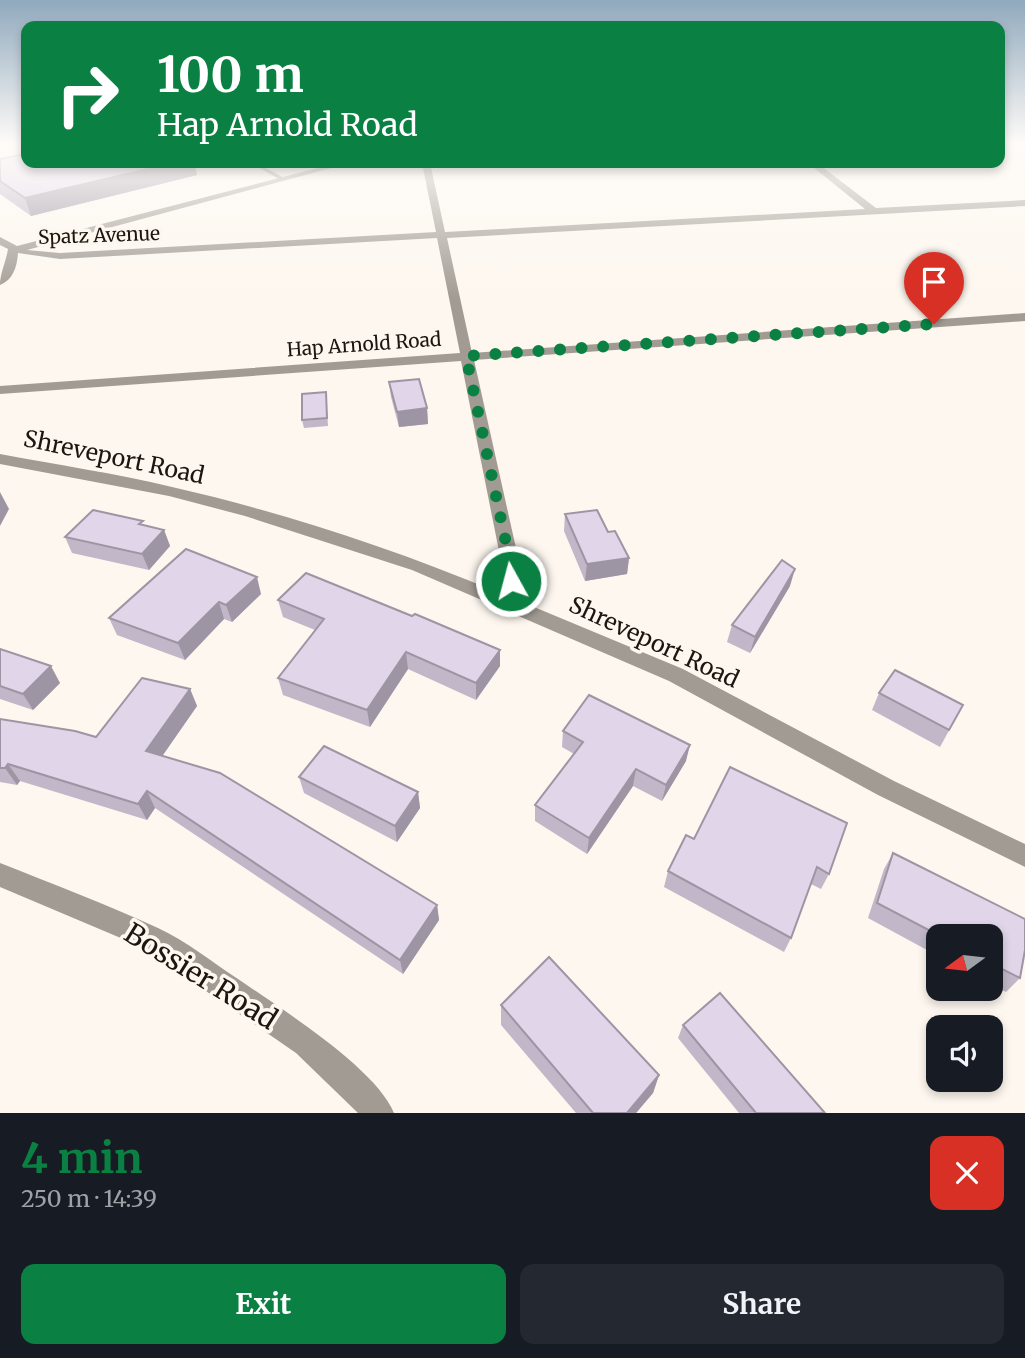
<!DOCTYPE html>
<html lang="en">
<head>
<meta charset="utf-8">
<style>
	body { margin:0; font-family:Merriweather,serif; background:#242831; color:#f1f3f6; height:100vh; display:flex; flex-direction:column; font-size:26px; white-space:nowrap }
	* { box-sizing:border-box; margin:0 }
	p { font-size:23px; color:#9ea1a6 }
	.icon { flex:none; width:38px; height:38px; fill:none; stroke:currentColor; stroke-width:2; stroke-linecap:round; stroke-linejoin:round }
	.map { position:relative; height:1113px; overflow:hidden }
	.details { display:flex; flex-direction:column; background:#171b24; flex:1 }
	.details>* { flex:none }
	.hud { position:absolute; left:21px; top:21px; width:984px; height:147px; border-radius:14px; box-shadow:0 4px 10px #0003; background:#0b8043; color:#fff; overflow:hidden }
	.needle { width:46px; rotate:255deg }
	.tools { position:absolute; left:926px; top:924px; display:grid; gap:14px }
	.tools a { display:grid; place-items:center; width:77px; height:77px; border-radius:14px; background:#171b24; box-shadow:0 4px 10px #0003; font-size:35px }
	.pin { position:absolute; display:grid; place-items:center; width:60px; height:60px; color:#fff; margin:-72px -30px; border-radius:50% 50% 50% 0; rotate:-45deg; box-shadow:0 0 7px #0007 }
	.pin .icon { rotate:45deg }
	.me { position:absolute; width:77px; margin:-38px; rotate:353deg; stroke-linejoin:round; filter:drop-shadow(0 0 5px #0008) }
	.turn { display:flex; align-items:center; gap:24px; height:147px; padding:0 21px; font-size:32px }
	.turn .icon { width:91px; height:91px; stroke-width:2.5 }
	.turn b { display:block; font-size:49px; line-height:60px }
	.round { display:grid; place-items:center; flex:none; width:74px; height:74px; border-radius:14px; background:#242831 }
	.head { display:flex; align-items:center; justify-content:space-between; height:119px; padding:0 21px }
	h1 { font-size:42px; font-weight:700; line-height:52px; color:#0b8043 }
	.cta { display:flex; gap:14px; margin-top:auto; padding:14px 21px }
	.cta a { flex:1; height:80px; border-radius:14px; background:#0b8043; color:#fff; font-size:28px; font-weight:700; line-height:80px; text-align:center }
	.cta a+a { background:#242831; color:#f1f3f6 }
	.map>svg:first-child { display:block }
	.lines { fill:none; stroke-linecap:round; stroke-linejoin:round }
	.lane { fill:#a19b93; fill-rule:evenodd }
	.street { fill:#a19b93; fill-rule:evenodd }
	.wall { fill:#c1b7c8 }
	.shaded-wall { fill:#9d95a3 }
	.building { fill:#e0d5e9; stroke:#9d95a3; stroke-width:2 }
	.route { stroke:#0b8043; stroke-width:12; stroke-dasharray:0 21.6 }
	.labels { text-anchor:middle; stroke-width:7; stroke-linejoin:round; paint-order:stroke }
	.far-street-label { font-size:19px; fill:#1b160f; stroke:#fdf7ef }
	.street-label { font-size:23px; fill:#1b160f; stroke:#fdf7ef }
	.near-street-label { font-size:28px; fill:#1b160f; stroke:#fdf7ef }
</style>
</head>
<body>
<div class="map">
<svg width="1025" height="1113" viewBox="0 0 1025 1113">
	<rect width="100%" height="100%" fill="#fdf7ef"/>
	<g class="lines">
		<path class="lane" d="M 250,163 L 257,163 L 286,179 L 281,180 Z"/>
		<g class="street">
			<path d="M 337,163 L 350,163 L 27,250 L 60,253 L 436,232 L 422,163 L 430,163 L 445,232 L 865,209 L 808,163 L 817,163 L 876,208 L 1025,200 L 1025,206 L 447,238 L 472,353 L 1025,313 L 1025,321 L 474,360 L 520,566 L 520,581 L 510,597 L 683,669 L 894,781 L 1025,844 L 1025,867 L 878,795 L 669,681 L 412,570 L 245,516 L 169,496 L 0,464 L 0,454 C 57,465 115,473 172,487 C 282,512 391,548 495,591 L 502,580 L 502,566 L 461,361 L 0,394 L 0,386 L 460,353 L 437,238 L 60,259 L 18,253 C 17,267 13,280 0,285 C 0,273 6,262 8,249 L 0,245 L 0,237 L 17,246 Z"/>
			<path d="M 0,863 C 53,884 106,904 158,928 C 186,941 212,962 238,979 C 280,1008 376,1068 394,1113 L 358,1113 L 296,1053 L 142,947 L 0,887 Z"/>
		</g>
	</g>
	<g class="wall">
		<path d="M 0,159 L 26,163 L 194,163 L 197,175 L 31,216 L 0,194 Z"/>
		<path d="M 389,382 L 427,408 L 428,424 L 399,427 L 391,397 Z"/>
		<path d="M 326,392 L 328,426 L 304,428 L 302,420 Z"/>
		<path d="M 565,514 L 608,532 L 629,558 L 627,574 L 585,581 L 564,531 Z"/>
		<path d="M 145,526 L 164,530 L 170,546 L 149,570 L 72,553 L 65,537 Z"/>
		<path d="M 790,586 L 750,653 L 727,642 L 732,625 Z"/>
		<path d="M 261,594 L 232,622 L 224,619 L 185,660 L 117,635 L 109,618 Z"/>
		<path d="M 278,600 L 412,616 L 500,650 L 500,666 L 476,700 L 408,669 L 370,727 L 283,695 L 278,678 L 315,630 L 283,617 Z"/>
		<path d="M 0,649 L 60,683 L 33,710 L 0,699 Z"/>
		<path d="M 190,689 L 197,706 L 162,756 L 437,905 L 439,920 L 403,974 L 155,808 L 147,820 L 20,781 L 17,785 L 0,782 L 0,719 L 96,737 Z"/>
		<path d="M 879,693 L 963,705 L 940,747 L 872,710 Z"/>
		<path d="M 563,731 L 686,761 L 662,801 L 633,786 L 587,854 L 535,821 L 535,805 L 574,754 L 562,747 Z"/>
		<path d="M 730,767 L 829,874 L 821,889 L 811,884 L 791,938 L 784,952 L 664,887 L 668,871 L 694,839 Z"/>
		<path d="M 299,777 L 418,792 L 420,808 L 397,842 L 304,793 Z"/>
		<path d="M 893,853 L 1025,919 L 1025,950 L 1020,978 L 1006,992 L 990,984 L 990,936 L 938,936 L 938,956 L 868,918 L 884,869 Z"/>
		<path d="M 501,1005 L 659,1075 L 653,1093 L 636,1113 L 576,1113 L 501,1025 Z"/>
		<path d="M 683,1025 L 825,1113 L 739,1113 L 678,1038 Z"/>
	</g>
	<g class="shaded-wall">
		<path d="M 173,163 L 194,163 L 197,175 L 31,216 L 25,198 Z"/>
		<path d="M 427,408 L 428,424 L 399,427 L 397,412 Z"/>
		<path d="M 0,492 L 9,509 L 0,526 Z"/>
		<path d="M 164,530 L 170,546 L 149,570 L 142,554 Z"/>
		<path d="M 629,558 L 627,574 L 585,581 L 587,564 Z"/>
		<path d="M 795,569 L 790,586 L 750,653 L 755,637 Z"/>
		<path d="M 257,577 L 261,594 L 232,622 L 226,605 Z"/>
		<path d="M 219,602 L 224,619 L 185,660 L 178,643 Z"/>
		<path d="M 500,650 L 500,666 L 476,700 L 476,683 Z"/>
		<path d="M 406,652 L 408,669 L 370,727 L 367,710 Z"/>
		<path d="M 51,666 L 60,683 L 33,710 L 23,694 Z"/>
		<path d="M 190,689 L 197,706 L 154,768 L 146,751 Z"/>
		<path d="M 690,745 L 686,761 L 662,801 L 666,785 Z"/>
		<path d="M 8,764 L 20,781 L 17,785 L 5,768 Z"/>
		<path d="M 636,769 L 633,786 L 587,854 L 589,838 Z"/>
		<path d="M 147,791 L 155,808 L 147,820 L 138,804 Z"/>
		<path d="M 418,792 L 420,808 L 397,842 L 395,826 Z"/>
		<path d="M 437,905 L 439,920 L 403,974 L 400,960 Z"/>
		<path d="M 659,1075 L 653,1093 L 636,1113 L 627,1113 Z"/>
	</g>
	<g class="building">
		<path d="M 26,154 L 26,163 L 173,163 L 25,198 L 0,181 L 0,159 Z"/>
		<path d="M 419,379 L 427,408 L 397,412 L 389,382 Z"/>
		<path d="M 326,392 L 327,418 L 302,420 L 302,394 Z"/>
		<path d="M 93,510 L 143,521 L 139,524 L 164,530 L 142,554 L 65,537 Z"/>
		<path d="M 597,510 L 608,532 L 615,531 L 629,558 L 587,564 L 565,514 Z"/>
		<path d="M 186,549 L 257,577 L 226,605 L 219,602 L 178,643 L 109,618 Z"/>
		<path d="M 782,560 L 795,569 L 755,637 L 732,625 Z"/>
		<path d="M 306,573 L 412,616 L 415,614 L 500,650 L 476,683 L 406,652 L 367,710 L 278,678 L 324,619 L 278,600 Z"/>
		<path d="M 0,649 L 51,666 L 23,694 L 0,686 Z"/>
		<path d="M 895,670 L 963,705 L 949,730 L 879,693 Z"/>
		<path d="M 142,678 L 190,689 L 146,751 L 220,773 L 437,905 L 400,960 L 147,791 L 138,804 L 8,764 L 5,768 L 0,768 L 0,719 L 75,731 L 96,737 Z"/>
		<path d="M 589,695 L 690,745 L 666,785 L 636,769 L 589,838 L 535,805 L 583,742 L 563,731 Z"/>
		<path d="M 324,746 L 418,792 L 395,826 L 299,777 Z"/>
		<path d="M 730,767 L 847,823 L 829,874 L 817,867 L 791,938 L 668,871 L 686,835 L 694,839 Z"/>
		<path d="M 893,853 L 1025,919 L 1025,950 L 1020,978 L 990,963 L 990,936 L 940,936 L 877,903 Z"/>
		<path d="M 549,957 L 659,1075 L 627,1113 L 593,1113 L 501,1005 Z"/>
		<path d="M 720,993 L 825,1113 L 756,1113 L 683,1025 Z"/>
	</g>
	<linearGradient id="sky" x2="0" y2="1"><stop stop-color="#90a9bd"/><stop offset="0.48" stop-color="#fefbf8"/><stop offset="1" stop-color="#fefbf8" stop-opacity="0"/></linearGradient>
	<rect width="1025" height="298" fill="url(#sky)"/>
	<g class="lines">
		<path class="route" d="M 511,581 L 511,566 L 466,356 L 934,324"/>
	</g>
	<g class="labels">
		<g class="far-street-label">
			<text transform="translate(99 235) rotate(-2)" y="7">Spatz Avenue</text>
			<text transform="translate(364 344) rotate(-4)" y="7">Hap Arnold Road</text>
		</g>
		<g class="street-label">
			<text transform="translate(114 457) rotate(12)" y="8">Shreveport Road</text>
			<text transform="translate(654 642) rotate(25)" y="8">Shreveport Road</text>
		</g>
		<g class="near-street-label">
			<text transform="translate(201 976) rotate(32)" y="10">Bossier Road</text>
		</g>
	</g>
</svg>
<div class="tools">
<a><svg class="needle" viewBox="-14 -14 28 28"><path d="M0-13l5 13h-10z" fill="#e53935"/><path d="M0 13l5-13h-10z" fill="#9ea1a6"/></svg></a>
<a><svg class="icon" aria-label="sound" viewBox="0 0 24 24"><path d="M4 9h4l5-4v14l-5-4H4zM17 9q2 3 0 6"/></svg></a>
</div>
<div class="pin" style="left:934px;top:324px;background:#d93025"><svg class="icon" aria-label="arrive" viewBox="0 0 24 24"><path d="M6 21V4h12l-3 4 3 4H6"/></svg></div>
<svg class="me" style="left:511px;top:581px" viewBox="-20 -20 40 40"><circle r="17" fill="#0b8043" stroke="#fff" stroke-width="3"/><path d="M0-11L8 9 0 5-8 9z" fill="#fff"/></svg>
<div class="hud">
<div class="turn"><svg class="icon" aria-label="right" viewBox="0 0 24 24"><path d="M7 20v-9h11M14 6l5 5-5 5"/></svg><div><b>100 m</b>Hap Arnold Road</div></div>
</div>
</div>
<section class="details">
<div class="head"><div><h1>4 min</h1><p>250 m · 14:39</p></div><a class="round" style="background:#d93025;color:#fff"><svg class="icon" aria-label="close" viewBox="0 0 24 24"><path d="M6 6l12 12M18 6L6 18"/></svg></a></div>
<div class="cta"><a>Exit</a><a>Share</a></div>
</section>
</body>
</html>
